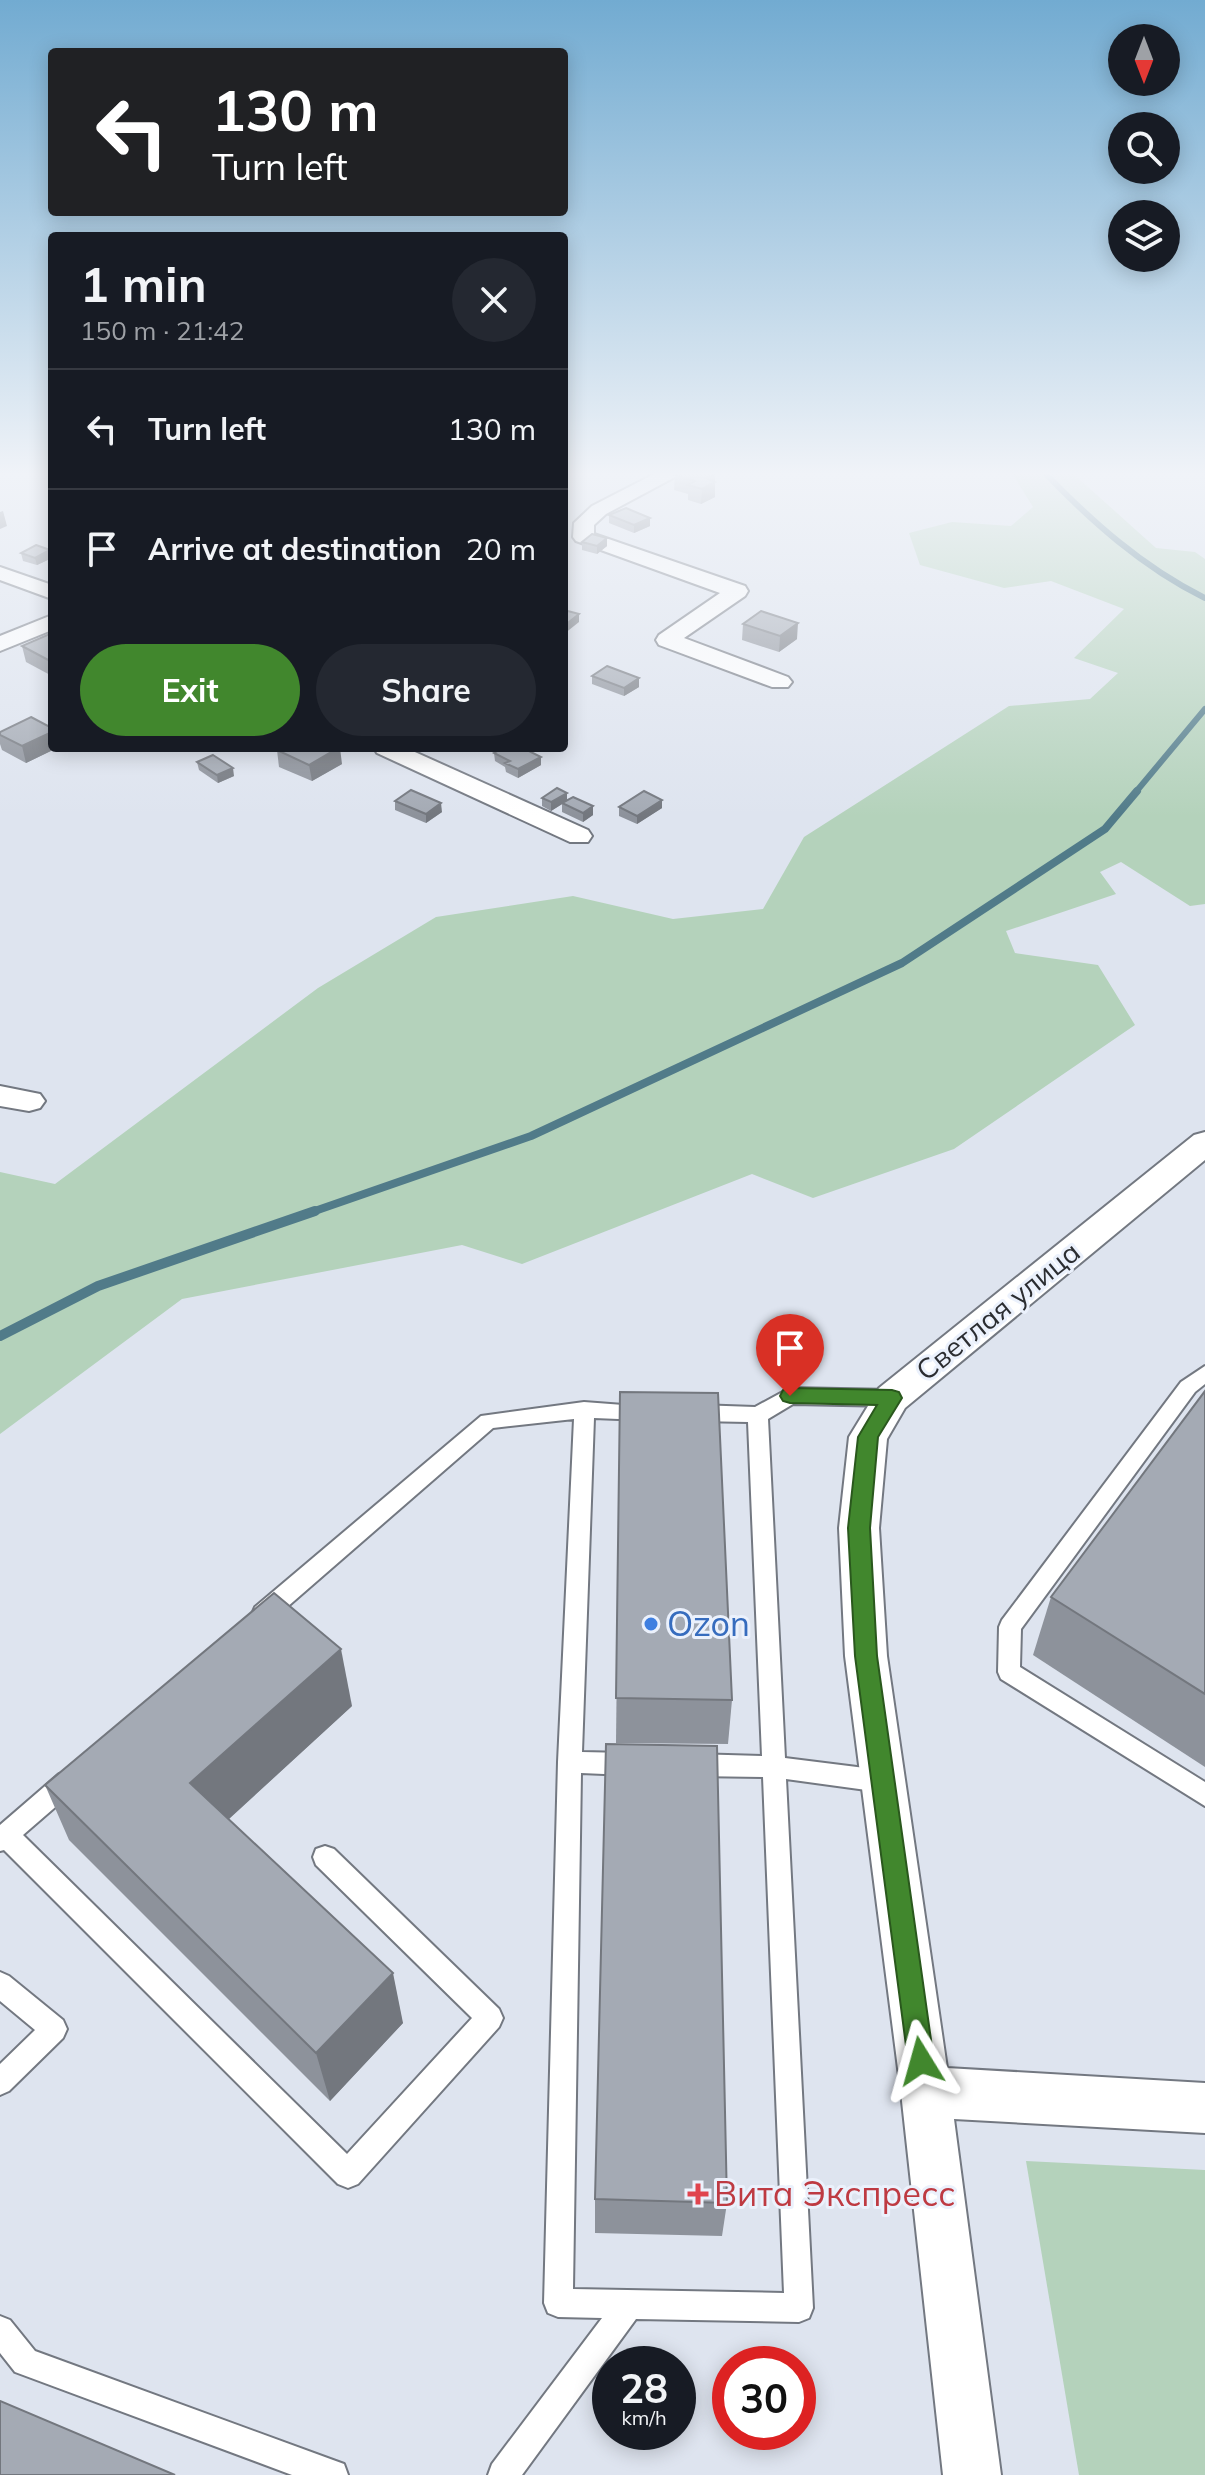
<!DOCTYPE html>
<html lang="en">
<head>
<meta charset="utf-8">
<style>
	body { margin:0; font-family:Mulish,sans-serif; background:#242831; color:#f1f3f6; height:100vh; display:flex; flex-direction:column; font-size:30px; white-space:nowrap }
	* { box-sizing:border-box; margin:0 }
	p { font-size:26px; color:#9ea1a6 }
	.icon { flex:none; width:44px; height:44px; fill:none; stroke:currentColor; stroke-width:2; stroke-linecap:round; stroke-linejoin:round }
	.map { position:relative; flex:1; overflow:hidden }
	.panel { position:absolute; left:48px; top:232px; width:520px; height:520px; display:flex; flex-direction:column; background:#171b24; border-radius:8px; box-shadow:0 4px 20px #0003 }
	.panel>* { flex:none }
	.guide { position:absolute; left:48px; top:48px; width:520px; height:168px; border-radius:8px; box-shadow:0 4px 20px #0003; background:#202124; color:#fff; overflow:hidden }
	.needle { width:52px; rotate:180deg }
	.fabs { position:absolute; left:1108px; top:24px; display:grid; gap:16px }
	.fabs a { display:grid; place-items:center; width:72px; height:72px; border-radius:50%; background:#171b24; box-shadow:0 4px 20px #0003; font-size:40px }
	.speed { position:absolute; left:592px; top:2346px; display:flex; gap:16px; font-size:40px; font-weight:700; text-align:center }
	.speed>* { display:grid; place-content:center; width:104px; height:104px; border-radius:50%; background:#171b24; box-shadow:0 4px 20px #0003; line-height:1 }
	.speed small { font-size:20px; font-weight:400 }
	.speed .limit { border:12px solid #d22; background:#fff; color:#111 }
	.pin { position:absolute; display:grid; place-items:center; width:68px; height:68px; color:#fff; margin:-82px -34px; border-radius:50% 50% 50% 0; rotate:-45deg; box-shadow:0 0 8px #0007 }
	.pin .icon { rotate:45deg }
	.me { position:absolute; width:88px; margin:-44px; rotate:352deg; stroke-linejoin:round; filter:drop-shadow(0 0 6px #0008) }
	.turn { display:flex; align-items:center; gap:28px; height:168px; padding:0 32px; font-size:36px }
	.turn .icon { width:104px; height:104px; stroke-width:2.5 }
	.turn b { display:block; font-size:56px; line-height:68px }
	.round { display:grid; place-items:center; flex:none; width:84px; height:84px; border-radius:42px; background:#242831 }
	.headline { display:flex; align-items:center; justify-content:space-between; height:136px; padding:0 32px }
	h1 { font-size:48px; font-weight:700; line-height:60px }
	.primary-button { display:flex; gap:16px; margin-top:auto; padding:16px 32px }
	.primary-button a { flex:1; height:92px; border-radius:48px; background:#41872d; color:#fff; font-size:32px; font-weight:700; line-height:92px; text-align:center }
	.primary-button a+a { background:#242831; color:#f1f3f6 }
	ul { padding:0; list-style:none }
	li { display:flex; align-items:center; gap:24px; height:120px; padding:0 32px; border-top:2px solid #363941 }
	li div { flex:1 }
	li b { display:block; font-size:30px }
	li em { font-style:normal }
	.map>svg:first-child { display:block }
	.green { fill:#b4d2bb }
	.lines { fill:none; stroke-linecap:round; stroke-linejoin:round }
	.stream-far2 { stroke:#517b89; stroke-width:6 }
	.stream-far1 { stroke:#517b89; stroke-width:8 }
	.stream { stroke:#517b89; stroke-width:10 }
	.service-casing { stroke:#737881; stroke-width:4 }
	.minor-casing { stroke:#737881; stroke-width:4 }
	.service { fill:#fff; fill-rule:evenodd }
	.minor { fill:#fff; fill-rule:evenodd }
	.wall { fill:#8d929b }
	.shaded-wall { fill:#73777e }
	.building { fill:#a4aab4; stroke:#73777e; stroke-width:2 }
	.route { fill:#41872d; stroke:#2a581d; stroke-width:2 }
	.shop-dot { fill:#3f7fe0; stroke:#ebf1fc; stroke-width:3 }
	.health-dot { fill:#e0444e; stroke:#ebf1fc; stroke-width:3 }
	.labels { text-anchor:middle; stroke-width:6; stroke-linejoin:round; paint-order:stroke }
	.street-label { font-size:28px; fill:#2b2d31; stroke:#ebf1fc }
	.near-shop-label { font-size:34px; fill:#366cbe; stroke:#ebf1fc; text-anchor:start }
	.near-health-label { font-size:34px; fill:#be3a42; stroke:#ebf1fc; text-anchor:start }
</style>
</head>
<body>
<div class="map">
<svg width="1205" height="2475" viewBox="0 0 1205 2475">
	<rect width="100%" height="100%" fill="#dee4ef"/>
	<g class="green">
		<path d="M 1010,470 L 1069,470 L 1156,548 L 1195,552 L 1205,559 L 1205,904 L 1190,906 L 1121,862 L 1100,872 L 1116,894 L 1006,931 L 1015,953 L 1098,965 L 1135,1025 L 954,1149 L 813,1198 L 752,1174 L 522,1264 L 462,1245 L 182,1299 L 0,1434 L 0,1172 L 55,1184 L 318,988 L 436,917 L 573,896 L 673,919 L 763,909 L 804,837 L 1009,706 L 1090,699 L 1118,673 L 1074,658 L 1124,609 L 1051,581 L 1004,588 L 920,565 L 909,533 L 952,522 L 1011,526 L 1033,507 Z"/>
		<path d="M 1026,2161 L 1205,2170 L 1205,2475 L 1079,2475 Z"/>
	</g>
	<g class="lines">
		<g class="stream-far2">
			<path d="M 1042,470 C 1090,520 1142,567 1205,598"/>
			<path d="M 1135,793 L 1205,709"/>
		</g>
		<path class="stream-far1" d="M 309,1213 L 531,1136 L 902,963 L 1105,829 L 1137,791"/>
		<path class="stream" d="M 0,1336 L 98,1286 L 315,1211"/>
		<g class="service-casing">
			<g id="service">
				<path d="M 1205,1366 L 1205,1384 L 1195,1392 L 1021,1629 L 1020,1667 L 1205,1782 L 1205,1806 L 1001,1679 L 998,1672 L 999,1627 L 1002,1620 L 1181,1382 Z"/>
				<path d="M 790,1388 L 892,1390 L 899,1393 L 902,1398 L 899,1403 L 892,1406 L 793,1404 L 768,1419 L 785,1758 L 881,1770 L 889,1773 L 893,1781 L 889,1789 L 881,1792 L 786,1779 L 813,2308 L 809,2318 L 799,2322 L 636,2319 L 522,2475 L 488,2475 L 492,2464 L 602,2318 L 558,2317 L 548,2313 L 544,2303 L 558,1762 L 574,1419 L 493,1428 L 271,1621 L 263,1623 L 255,1621 L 252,1614 L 255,1607 L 481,1416 L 584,1402 L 650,1407 L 653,1412 L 650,1417 L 643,1420 L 594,1418 L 582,1752 L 627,1753 L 635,1757 L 639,1764 L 635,1771 L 627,1775 L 581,1773 L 573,2289 L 784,2293 L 763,1777 L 693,1776 L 685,1772 L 681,1765 L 685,1758 L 693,1754 L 762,1756 L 748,1422 L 697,1421 L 690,1418 L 687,1413 L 690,1408 L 697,1405 L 755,1407 Z"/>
				<path d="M 67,1771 L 75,1774 L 79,1782 L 75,1790 L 23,1835 L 347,2154 L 472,2018 L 316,1865 L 313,1857 L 316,1849 L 325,1846 L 334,1849 L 499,2009 L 503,2018 L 499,2027 L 358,2184 L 348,2188 L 338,2184 L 4,1850 L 0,1851 L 0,1825 L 59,1774 Z"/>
				<path d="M 0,1972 L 9,1976 L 63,2020 L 67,2029 L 63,2038 L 9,2091 L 0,2095 L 0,2064 L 35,2030 L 0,2001 Z"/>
				<path d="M 0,2316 L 10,2320 L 35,2351 L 333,2460 L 344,2464 L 348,2475 L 292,2475 L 15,2372 L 0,2353 Z"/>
			</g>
		</g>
		<g class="minor-casing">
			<g id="minor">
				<path d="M 662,470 L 688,470 L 606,514 L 594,525 L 594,534 L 745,586 L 748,591 L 745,596 L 684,638 L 788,677 L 792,682 L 788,687 L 772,687 L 659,645 L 656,640 L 659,635 L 720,593 L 576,541 L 573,537 L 574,523 L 592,506 Z"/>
				<path d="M 0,567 L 52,585 L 52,599 L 0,580 Z"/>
				<path d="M 52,615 L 52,630 L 0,651 L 0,636 Z"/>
				<path d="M 374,748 L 406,748 L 588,830 L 592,836 L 588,842 L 570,842 L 377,753 Z"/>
				<path d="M 0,1086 L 40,1094 L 45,1101 L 40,1108 L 29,1111 L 0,1106 Z"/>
				<path d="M 1205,1132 L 1205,1160 L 905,1408 L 887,1439 L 879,1528 L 887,1656 L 947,2068 L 1205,2083 L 1205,2133 L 954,2119 L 1001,2475 L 943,2475 L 901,2092 L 845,1656 L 839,1528 L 849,1437 L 879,1388 L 1194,1135 Z"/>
			</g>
		</g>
		<use href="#service" class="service"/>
		<use href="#minor" class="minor"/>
	</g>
	<g class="wall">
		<path d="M 715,473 L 715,497 L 701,504 L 688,500 L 688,494 L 674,490 L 675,475 Z"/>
		<path d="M 609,515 L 650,526 L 634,533 L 609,523 Z"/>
		<path d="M 582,542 L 607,546 L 597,554 L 582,550 Z"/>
		<path d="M 21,553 L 52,558 L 37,565 L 23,561 Z"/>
		<path d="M 743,624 L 797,639 L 779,652 L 742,640 Z"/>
		<path d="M 52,633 L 52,676 L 26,662 L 22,646 Z"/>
		<path d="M 592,676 L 639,678 L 639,687 L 624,696 L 592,684 Z"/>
		<path d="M 0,732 L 52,748 L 57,748 L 26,763 L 2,750 L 0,744 Z"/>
		<path d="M 277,750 L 342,764 L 312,781 L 279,767 Z"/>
		<path d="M 494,753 L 541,757 L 541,765 L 518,778 L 506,772 L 505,767 L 495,761 Z"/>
		<path d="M 197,762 L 234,776 L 218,783 L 199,770 Z"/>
		<path d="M 542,798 L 567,800 L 593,806 L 593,815 L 583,822 L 562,812 L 562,804 L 551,811 L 542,806 Z"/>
		<path d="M 662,800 L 662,808 L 637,824 L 619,816 L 619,807 Z"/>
		<path d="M 395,801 L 442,812 L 426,823 L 395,810 Z"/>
		<path d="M 1205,1391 L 1205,1767 L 1033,1655 L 1051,1597 Z"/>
		<path d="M 620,1392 L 732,1700 L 728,1744 L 616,1743 Z"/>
		<path d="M 352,1706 L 229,1819 L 403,2023 L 330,2101 L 69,1840 L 45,1785 Z"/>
		<path d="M 595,2199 L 727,2203 L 722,2236 L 595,2233 Z"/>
	</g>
	<g class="shaded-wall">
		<path d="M 715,473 L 715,497 L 701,504 L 702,489 L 706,478 Z"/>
		<path d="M 3,511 L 7,526 L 0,529 L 0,512 Z"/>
		<path d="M 650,518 L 650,526 L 634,533 L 634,525 Z"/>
		<path d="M 607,538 L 607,546 L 597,554 L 597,546 Z"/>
		<path d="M 50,550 L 52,558 L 37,565 L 35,558 Z"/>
		<path d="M 579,614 L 579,622 L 564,634 L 564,626 Z"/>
		<path d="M 798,623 L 797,639 L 779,652 L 780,636 Z"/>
		<path d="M 639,678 L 639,687 L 624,696 L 624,688 Z"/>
		<path d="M 52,732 L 52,748 L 57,748 L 26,763 L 22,746 Z"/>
		<path d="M 338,748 L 340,748 L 342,764 L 312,781 L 309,765 Z"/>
		<path d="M 541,757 L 541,765 L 518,778 L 518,769 Z"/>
		<path d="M 233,768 L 234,776 L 218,783 L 217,775 Z"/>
		<path d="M 567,793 L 567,801 L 551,811 L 551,802 Z"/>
		<path d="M 662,800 L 662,808 L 637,824 L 637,816 Z"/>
		<path d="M 441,803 L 442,812 L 426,823 L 426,814 Z"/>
		<path d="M 593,806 L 593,815 L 583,822 L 583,813 Z"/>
		<path d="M 341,1649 L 352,1706 L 208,1838 L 190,1783 Z"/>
		<path d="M 393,1973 L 403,2023 L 330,2101 L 316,2053 Z"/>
	</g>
	<g class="building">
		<path d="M 683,470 L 705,470 L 715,473 L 706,478 L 715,482 L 702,489 L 688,485 L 695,481 L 675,475 Z"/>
		<path d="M 626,508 L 650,518 L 634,525 L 609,515 Z"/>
		<path d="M 592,534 L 607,538 L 597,546 L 582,542 Z"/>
		<path d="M 36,545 L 50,550 L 35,558 L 21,553 Z"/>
		<path d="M 564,610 L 579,614 L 564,626 Z"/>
		<path d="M 761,611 L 798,623 L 780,636 L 743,624 Z"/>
		<path d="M 52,633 L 52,662 L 22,646 Z"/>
		<path d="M 607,666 L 639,678 L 624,688 L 592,676 Z"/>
		<path d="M 31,717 L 52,728 L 52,732 L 22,746 L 0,735 L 0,732 Z"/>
		<path d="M 280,748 L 338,748 L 309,765 L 277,750 Z"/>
		<path d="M 503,748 L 523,748 L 541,757 L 518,769 L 505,763 L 510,761 L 494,753 Z"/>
		<path d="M 213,755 L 233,768 L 217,775 L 197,762 Z"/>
		<path d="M 557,788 L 567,793 L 551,802 L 542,798 Z"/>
		<path d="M 411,790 L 441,803 L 426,814 L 395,801 Z"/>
		<path d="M 644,791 L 662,800 L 637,816 L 619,807 Z"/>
		<path d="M 573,797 L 593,806 L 583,813 L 562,803 Z"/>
		<path d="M 1205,1391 L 1205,1694 L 1051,1597 Z"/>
		<path d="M 620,1392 L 718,1393 L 732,1700 L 616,1698 Z"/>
		<path d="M 274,1593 L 341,1649 L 190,1783 L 393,1973 L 316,2053 L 45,1785 Z"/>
		<path d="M 606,1744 L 717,1746 L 727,2203 L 595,2199 Z"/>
		<path d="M 0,2401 L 175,2475 L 0,2475 Z"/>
	</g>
	<linearGradient id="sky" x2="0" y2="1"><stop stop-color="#72abd1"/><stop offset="0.58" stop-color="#f0f3f8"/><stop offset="1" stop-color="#f0f3f8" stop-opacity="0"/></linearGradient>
	<rect width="1205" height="817" fill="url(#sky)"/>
	<path class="route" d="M 790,1388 L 892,1390 L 899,1392 L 902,1398 L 878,1437 L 870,1528 L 877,1656 L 934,2061 L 931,2070 L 921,2074 L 912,2070 L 908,2061 L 855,1656 L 848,1528 L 858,1437 L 877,1405 L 790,1403 L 783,1401 L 780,1396 L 783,1390 Z"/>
	<circle class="shop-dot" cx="651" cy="1624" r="8"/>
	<path class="health-dot" d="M694 2182h8v8h8v8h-8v8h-8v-8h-8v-8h8z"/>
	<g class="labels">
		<g class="street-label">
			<text transform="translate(998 1311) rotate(-39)" y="10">Светлая улица</text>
		</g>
		<g class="near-shop-label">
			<text x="667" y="1636">Ozon</text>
		</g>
		<g class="near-health-label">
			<text x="714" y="2206">Вита Экспресс</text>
		</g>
	</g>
</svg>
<div class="fabs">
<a><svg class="needle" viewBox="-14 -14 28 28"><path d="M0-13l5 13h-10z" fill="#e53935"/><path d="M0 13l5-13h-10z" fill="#9ea1a6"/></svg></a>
<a><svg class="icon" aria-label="search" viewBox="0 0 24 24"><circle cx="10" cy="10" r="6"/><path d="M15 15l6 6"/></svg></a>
<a><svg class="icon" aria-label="layers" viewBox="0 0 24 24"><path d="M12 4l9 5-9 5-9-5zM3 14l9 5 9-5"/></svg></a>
</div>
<div class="speed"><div>28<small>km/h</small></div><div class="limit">30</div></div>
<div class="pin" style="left:790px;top:1396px;background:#d93025"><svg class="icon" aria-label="arrive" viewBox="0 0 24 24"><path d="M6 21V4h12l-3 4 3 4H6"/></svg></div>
<svg class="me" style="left:921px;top:2061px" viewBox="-20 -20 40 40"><path d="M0-17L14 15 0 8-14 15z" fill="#41872d" stroke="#fff" stroke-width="4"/></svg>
<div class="guide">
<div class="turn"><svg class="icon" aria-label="left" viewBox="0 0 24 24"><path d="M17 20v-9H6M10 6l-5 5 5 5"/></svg><div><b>130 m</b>Turn left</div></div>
</div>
<section class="panel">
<div class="headline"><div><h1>1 min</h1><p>150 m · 21:42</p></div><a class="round"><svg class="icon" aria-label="close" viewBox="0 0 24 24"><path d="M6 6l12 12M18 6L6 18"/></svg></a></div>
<ul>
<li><svg class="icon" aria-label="left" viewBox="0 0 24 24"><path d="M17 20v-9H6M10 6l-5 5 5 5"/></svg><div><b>Turn left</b></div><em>130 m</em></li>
<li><svg class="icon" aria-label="arrive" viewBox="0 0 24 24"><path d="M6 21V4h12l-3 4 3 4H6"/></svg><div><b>Arrive at destination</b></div><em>20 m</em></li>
</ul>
<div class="primary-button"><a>Exit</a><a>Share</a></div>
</section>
</div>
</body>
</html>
